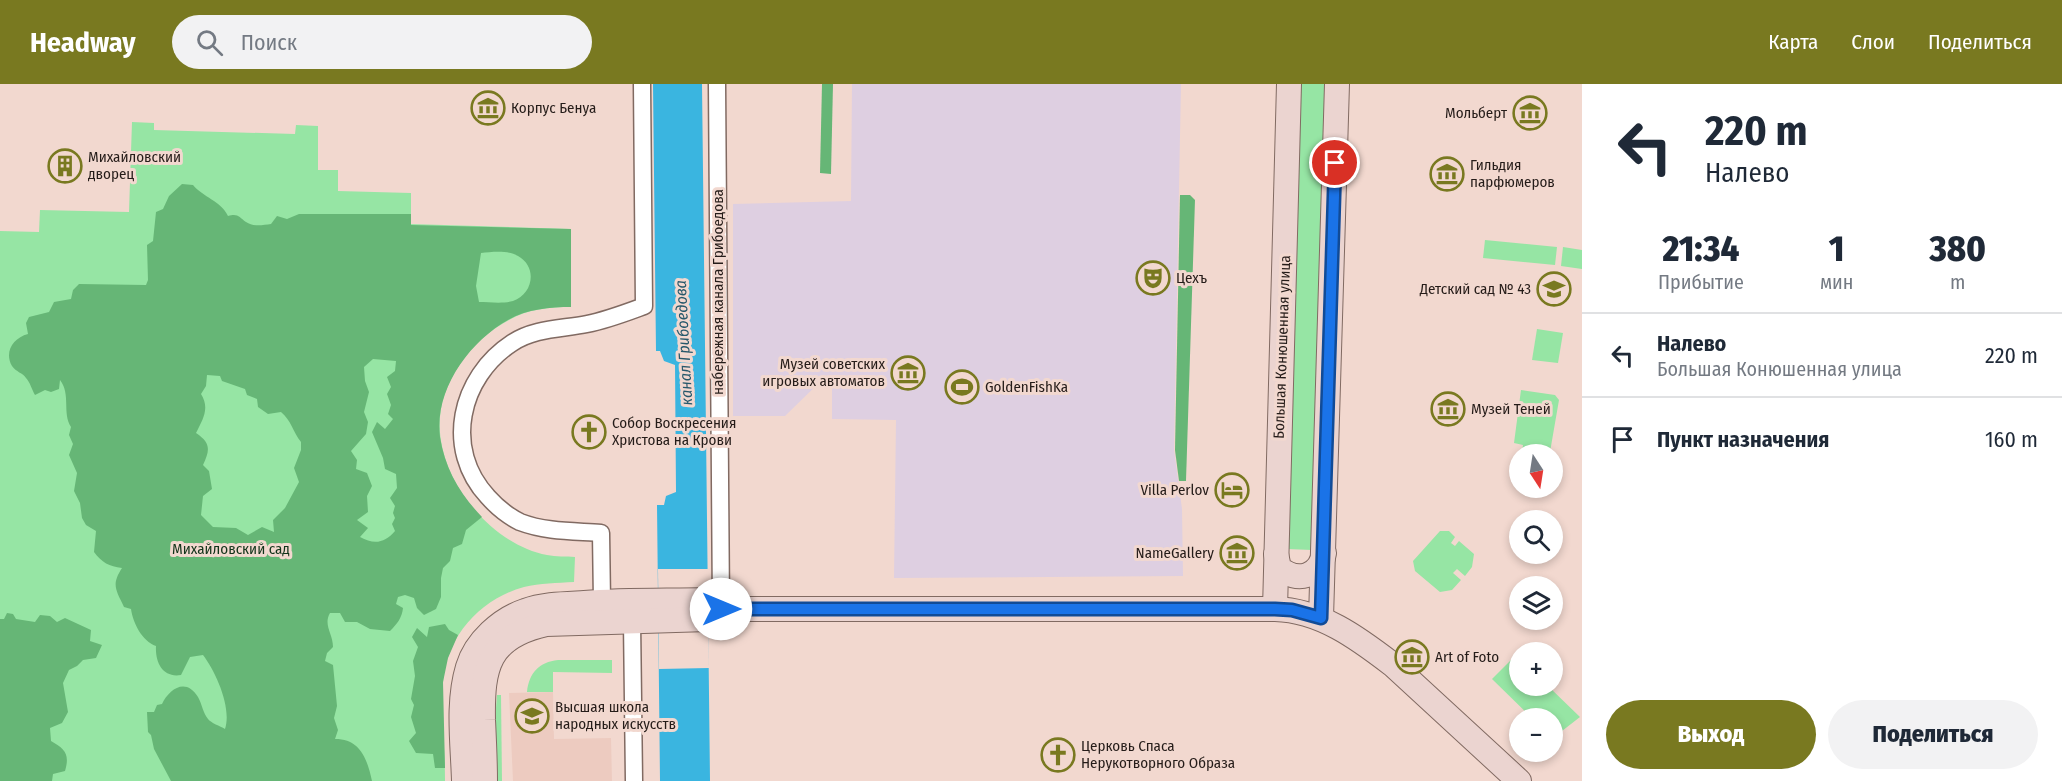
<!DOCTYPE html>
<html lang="ru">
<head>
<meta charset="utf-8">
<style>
	body { margin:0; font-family:"Fira Sans Condensed",sans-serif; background:#f2f2f3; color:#1f2937; height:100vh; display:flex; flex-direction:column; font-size:22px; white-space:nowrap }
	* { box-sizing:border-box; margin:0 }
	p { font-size:20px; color:#747a83 }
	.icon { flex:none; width:33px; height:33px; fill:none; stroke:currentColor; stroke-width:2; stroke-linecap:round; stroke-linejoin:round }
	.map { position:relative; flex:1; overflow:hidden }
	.details { display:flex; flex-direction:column; background:#fff; width:480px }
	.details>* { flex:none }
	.top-card { background:#fff; color:#1f2937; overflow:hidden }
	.needle { width:39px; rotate:168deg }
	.controls { position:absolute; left:1509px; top:360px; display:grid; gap:12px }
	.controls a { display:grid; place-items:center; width:54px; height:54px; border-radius:50%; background:#fff; box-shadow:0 3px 9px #0003; font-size:30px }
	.pin { position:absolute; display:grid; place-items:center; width:51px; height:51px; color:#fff; margin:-26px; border:3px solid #fff; border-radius:50%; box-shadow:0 2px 6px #0007 }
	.me { position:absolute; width:66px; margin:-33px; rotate:90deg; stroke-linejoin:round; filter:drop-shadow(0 0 4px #0008) }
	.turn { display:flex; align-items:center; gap:21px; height:126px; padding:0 24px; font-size:27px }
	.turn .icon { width:78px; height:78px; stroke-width:2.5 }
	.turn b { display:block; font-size:42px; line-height:51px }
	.eta { display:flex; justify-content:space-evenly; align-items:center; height:102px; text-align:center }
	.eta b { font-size:36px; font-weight:800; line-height:42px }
	.button { display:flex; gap:12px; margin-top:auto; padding:12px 24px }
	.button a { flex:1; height:69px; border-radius:36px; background:#797920; color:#fff; font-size:24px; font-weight:800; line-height:69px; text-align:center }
	.button a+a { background:#f2f2f3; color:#1f2937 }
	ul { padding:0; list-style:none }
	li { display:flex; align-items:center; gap:18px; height:84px; padding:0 24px; border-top:2px solid #e0e1e3 }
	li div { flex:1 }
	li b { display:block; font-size:22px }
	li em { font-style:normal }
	header { display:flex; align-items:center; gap:36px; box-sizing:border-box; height:84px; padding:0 30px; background:#797920; color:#fff }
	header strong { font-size:28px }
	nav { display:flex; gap:33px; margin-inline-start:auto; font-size:21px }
	.search { width:420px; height:54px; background:#f2f2f3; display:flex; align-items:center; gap:15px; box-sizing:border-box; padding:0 21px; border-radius:33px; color:#747a83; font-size:22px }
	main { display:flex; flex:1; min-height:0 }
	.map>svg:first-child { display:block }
	.commercial { fill:#decfe1 }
	.built { fill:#edcbc0 }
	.green { fill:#96e5a4 }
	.forest { fill:#66b676; fill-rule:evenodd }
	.water { fill:#3ab5e0 }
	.pier { fill:#f2d8cf }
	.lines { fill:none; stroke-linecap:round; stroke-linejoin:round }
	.street-casing { stroke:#816a62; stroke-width:19 }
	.secondary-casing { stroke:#816a62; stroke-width:26 }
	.street { stroke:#fff; stroke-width:16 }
	.secondary { stroke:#ebd4d0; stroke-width:24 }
	.route-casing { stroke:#114b97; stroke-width:15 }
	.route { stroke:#1a73e8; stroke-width:10 }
	.labels { text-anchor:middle; stroke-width:6; stroke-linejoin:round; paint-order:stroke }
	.poi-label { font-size:15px; fill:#251c19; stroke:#f2d8cf; text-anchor:start }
	.street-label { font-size:15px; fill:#251c19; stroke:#f2d8cf }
	.park-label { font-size:15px; fill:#12331a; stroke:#f2d8cf }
	.water-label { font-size:16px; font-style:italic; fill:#27586b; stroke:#f2d8cf }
</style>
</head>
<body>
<header>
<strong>Headway</strong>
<div class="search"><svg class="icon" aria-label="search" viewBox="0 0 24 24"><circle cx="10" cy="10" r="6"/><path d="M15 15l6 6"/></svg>Поиск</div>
<nav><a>Карта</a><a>Слои</a><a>Поделиться</a></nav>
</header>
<main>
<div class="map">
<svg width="1582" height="697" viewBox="0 0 1582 697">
	<rect width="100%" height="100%" fill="#f2d8cf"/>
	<path class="commercial" d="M 852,0 L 1181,0 L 1174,366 L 1182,425 L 1183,492 L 894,494 L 896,336 L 832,335 L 832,294 L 823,295 L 785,332 L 733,332 L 733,120 L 851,117 Z"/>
	<path class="built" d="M 553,608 L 554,655 L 611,654 L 612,697 L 513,697 L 509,609 Z"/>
	<g class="green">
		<path d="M 1300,0 L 1327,0 L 1312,466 L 1287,465 Z"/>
		<path d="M 132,38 L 154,39 L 154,46 L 295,50 L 296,41 L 318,42 L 318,86 L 338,86 L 338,107 L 411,109 L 411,140 L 571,145 L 571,223 C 550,223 528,225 509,236 C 474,254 443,294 440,333 C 435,392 489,460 547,471 C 556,473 566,472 575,473 L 574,498 C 557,499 540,499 524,503 C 480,515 445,554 443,600 C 441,632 445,665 445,697 L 0,697 L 0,147 L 39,148 L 40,126 L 129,128 Z"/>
		<path d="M 1485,156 L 1557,163 L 1555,181 L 1483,174 Z"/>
		<path d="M 1563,163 L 1582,166 L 1582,185 L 1561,182 Z"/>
		<path d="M 1537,245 L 1563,249 L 1558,279 L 1532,276 Z"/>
		<path d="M 1521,306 L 1555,311 L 1559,316 L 1550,368 L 1548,370 L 1522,367 L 1523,361 L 1514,359 Z"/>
		<path d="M 1440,447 L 1449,447 L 1455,453 L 1451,459 L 1455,462 L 1459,457 L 1474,470 L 1472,483 L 1465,492 L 1457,485 L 1453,489 L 1461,496 L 1452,506 L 1440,508 L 1415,487 L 1413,477 Z"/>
		<path d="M 1517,570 L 1519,573 L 1520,602 L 1548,602 L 1580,633 L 1553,654 L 1552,634 L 1532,634 L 1492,595 Z"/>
		<path d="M 558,576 L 612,576 L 612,589 L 553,588 L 553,608 L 527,608 C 529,589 539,578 558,576 Z"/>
		<path d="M 497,611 L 501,611 L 502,697 L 495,697 L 495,636 Z"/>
	</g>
	<g class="forest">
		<path d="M 822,0 L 833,0 L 831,90 L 820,89 Z"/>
		<path d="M 182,100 L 193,101 C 203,113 221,117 228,132 C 238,129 239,133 246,138 C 253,143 263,141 271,140 L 277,132 L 287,135 L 299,130 L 411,130 L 411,141 L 571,145 L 571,223 C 550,223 527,225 508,236 C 469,258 434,306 440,353 C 445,385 460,410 482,433 L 466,446 L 462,460 L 453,464 L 450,477 L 443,484 L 441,494 L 441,513 L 436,525 L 424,531 L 417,524 L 414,514 L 405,511 L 398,513 L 396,520 L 403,524 C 402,534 397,540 390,547 L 370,545 L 357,538 L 345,538 L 340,529 L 330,529 C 323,541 333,550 333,563 L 327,569 L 325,577 L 333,581 L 337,622 L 334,634 L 338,646 L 335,655 C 360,655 367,674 372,697 L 171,697 L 154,665 L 151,651 L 148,648 L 147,628 L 154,628 L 157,621 L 162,620 C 169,605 186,593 198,613 C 202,620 203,629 208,635 C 211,639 220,642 225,645 C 232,624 216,588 203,571 L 190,573 L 181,591 C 163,594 155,579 156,562 C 142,557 133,539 131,525 L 124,523 C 116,506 111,501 122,484 C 109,482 102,479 94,468 L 96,447 L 86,441 L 82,434 L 80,419 L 74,407 L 77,389 L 69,371 L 73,360 L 69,351 L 71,343 C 62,329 71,310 60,296 L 59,305 L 51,308 L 45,306 L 35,311 C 32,306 30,298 26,294 C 23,289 16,288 12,282 C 4,268 13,254 28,250 L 26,239 L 29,233 L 49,228 L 54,218 L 71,215 L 73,206 L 79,200 L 146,201 L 148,196 L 147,161 L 153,157 L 156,128 L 163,125 L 169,112 ZM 481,169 C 492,168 508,166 518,172 C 538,183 533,210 513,217 C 503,220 489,218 479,218 L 476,202 ZM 373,275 L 396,277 L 395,287 L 387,293 L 391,303 L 387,310 L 391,321 L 388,330 L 393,335 L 385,345 L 377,338 L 372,348 L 383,374 L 385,385 L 396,390 L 397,404 L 390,414 L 395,422 L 393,429 L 395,434 L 392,440 L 395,447 C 385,459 374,461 360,453 L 368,444 L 357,436 L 368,428 L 367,412 L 372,402 L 367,389 L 356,385 L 357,376 L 351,367 L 366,350 L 368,338 L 364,328 L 369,308 L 365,297 L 364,283 ZM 207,291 L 220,292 L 222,297 L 245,305 L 247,311 L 257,315 L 258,323 L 268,330 L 281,328 C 291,336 293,348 301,358 L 301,366 L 294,384 L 299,398 L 285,424 L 273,436 L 274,448 L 262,443 L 248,451 L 236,444 L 213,443 L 201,431 L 203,412 L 212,405 L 209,387 L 203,381 C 210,366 211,359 196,349 C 203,335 210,324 201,310 L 206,302 Z"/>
		<path d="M 1180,111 L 1190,111 L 1195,116 L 1186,397 L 1179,397 L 1175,366 Z"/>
		<path d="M 7,529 L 13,530 L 16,535 L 35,538 L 40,531 L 50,532 L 57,538 L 65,534 L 91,546 L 90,557 L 102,561 L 96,574 L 83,576 L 77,582 L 69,586 L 63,599 L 68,628 L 62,639 L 50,644 L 51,657 C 65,665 70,670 65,687 L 53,690 L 52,697 L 0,697 L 0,535 L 4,535 Z"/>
		<path d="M 445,540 L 449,546 L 458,551 L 448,574 L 443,598 L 445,684 L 435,684 L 433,670 L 416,669 L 409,657 L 416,649 L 411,633 L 414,621 L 411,615 L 415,592 L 413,577 L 418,563 L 412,553 L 417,544 L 427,553 L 429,543 Z"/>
	</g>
	<path class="water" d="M 653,0 L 702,0 L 710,697 L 660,697 L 657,421 L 664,421 L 666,412 L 676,408 L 675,281 L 664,277 L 660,267 L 656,267 Z"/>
	<path class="pier" d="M 658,485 L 708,485 L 709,584 L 659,585 Z"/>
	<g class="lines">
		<g class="street-casing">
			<g id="street">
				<path d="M 717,0 L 721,525"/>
				<path d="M 602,518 L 601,449 C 575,447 546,448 520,438 C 508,432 497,423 488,413 C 443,365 460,293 512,259 C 534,244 562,245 587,240 C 607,236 625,229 644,222 L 642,0"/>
				<path d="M 632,537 L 634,697"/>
			</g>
		</g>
		<g class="secondary-casing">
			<g id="secondary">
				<path d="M 1276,470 L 1279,484 C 1297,499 1320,493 1324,469"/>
				<path d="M 721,525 L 1275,525 C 1320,526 1358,554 1393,581 L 1519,697"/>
				<path d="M 1275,525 L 1289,0"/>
				<path d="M 1321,534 L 1337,0"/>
				<path d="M 464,697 C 463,660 457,619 468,583 C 476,557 501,535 525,527 C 544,520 565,520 584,519 C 626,516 667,517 708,516 L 721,525"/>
				<path d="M 485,697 C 485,677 484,657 483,636 C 482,583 488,553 546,540 L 708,535 L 721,525"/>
			</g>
		</g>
		<use href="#street" class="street"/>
		<use href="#secondary" class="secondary"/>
	</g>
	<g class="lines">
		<g class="route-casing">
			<path id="route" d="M 721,525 L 1275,525 L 1292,526 L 1321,534 L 1335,79"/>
		</g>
		<use href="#route" class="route"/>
	</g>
	<defs>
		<g id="museum-ring" transform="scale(1.725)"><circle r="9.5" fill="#f2d8cf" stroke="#797920" stroke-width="1.5"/><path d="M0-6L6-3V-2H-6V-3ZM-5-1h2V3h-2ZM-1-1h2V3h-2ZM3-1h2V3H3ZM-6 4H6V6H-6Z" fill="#797920"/></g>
		<g id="building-ring" transform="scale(1.725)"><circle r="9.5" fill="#f2d8cf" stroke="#797920" stroke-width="1.5"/><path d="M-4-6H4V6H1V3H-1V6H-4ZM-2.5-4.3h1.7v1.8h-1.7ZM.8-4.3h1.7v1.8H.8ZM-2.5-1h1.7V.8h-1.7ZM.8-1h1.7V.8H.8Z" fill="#797920"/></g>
		<g id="theatre-ring" transform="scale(1.725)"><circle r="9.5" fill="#f2d8cf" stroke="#797920" stroke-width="1.5"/><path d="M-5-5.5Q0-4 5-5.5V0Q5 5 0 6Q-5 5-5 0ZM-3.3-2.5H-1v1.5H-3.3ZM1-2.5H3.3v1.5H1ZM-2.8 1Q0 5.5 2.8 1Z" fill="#797920"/></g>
		<g id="school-ring" transform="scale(1.725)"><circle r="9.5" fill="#f2d8cf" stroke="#797920" stroke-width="1.5"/><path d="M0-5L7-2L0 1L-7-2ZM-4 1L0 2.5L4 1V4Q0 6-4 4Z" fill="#797920"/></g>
		<g id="stadium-ring" transform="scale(1.725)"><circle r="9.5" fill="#f2d8cf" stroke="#797920" stroke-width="1.5"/><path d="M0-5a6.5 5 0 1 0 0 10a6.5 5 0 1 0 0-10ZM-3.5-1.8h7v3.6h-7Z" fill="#797920"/></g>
		<g id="church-ring" transform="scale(1.725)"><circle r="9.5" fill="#f2d8cf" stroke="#797920" stroke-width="1.5"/><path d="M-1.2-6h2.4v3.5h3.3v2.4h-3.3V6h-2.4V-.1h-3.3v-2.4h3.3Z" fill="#797920"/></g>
		<g id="hotel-ring" transform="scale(1.725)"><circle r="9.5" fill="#f2d8cf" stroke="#797920" stroke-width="1.5"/><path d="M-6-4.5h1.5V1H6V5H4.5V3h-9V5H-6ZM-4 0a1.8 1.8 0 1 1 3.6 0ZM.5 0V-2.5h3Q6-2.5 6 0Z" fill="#797920"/></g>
		<g id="university-ring" transform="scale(1.725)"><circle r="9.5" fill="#f2d8cf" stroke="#797920" stroke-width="1.5"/><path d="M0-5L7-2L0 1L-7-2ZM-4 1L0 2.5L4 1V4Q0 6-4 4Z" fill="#797920"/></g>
	</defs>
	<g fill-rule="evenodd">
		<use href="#museum-ring" x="488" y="24"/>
		<use href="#museum-ring" x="1530" y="29"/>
		<use href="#building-ring" x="65" y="82"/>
		<use href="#museum-ring" x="1447" y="90"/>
		<use href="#theatre-ring" x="1153" y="194"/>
		<use href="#school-ring" x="1554" y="205"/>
		<use href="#museum-ring" x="908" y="289"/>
		<use href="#stadium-ring" x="962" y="303"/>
		<use href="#museum-ring" x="1448" y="325"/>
		<use href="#church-ring" x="589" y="348"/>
		<use href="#hotel-ring" x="1232" y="406"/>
		<use href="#museum-ring" x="1237" y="469"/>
		<use href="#museum-ring" x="1412" y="573"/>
		<use href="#university-ring" x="532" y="632"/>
		<use href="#church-ring" x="1058" y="671"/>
	</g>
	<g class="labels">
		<g class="poi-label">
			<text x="511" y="29">Корпус Бенуа</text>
			<text x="1507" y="34" text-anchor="end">Мольберт</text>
			<text x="88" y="78">Михайловский<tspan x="88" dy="17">дворец</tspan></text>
			<text x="1470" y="86">Гильдия<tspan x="1470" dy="17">парфюмеров</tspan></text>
			<text x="1176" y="199">Цехъ</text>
			<text x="1531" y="210" text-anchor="end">Детский сад № 43</text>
			<text x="885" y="285" text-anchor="end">Музей советских<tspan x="885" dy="17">игровых автоматов</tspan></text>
			<text x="985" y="308">GoldenFishKa</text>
			<text x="1471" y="330">Музей Теней</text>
			<text x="612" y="344">Собор Воскресения<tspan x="612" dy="17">Христова на Крови</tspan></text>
			<text x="1209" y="411" text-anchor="end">Villa Perlov</text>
			<text x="1214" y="474" text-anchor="end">NameGallery</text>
			<text x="1435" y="578">Art of Foto</text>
			<text x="555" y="628">Высшая школа<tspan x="555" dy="17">народных искусств</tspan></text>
			<text x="1081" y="667">Церковь Спаса<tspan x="1081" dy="17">Нерукотворного Образа</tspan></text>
		</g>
		<g class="street-label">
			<text transform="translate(718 208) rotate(-90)" y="5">набережная канала Грибоедова</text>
			<text transform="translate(1282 263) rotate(-88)" y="5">Большая Конюшенная улица</text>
		</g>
		<g class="park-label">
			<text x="231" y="470">Михайловский сад</text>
		</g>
		<g class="water-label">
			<text transform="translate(683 259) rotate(-93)" y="6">канал Грибоедова</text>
		</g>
	</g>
</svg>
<div class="controls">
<a><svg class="needle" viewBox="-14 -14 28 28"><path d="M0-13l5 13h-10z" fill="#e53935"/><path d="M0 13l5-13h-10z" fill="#747a83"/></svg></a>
<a><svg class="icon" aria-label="search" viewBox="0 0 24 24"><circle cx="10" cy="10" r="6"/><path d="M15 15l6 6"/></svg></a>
<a><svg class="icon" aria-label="layers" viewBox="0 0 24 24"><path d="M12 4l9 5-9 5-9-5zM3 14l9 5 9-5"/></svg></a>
<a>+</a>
<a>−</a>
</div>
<div class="pin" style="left:1335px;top:79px;background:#d93025"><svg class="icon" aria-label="arrive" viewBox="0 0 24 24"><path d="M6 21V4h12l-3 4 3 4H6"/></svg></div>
<svg class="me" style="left:721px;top:525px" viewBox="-20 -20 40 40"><circle r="19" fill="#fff"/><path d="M0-13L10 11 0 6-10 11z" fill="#1a73e8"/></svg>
</div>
<section class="details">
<div class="top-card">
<div class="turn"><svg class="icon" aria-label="left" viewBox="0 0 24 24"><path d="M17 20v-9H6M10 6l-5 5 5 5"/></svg><div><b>220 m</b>Налево</div></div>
</div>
<div class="eta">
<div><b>21:34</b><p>Прибытие</p></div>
<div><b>1</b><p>мин</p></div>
<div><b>380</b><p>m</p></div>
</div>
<ul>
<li><svg class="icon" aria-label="left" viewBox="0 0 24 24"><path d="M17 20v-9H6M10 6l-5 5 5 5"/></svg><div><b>Налево</b><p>Большая Конюшенная улица</p></div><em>220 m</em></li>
<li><svg class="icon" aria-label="arrive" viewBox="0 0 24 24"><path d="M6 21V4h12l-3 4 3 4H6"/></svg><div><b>Пункт назначения</b></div><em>160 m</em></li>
</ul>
<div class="button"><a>Выход</a><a>Поделиться</a></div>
</section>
</main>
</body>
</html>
